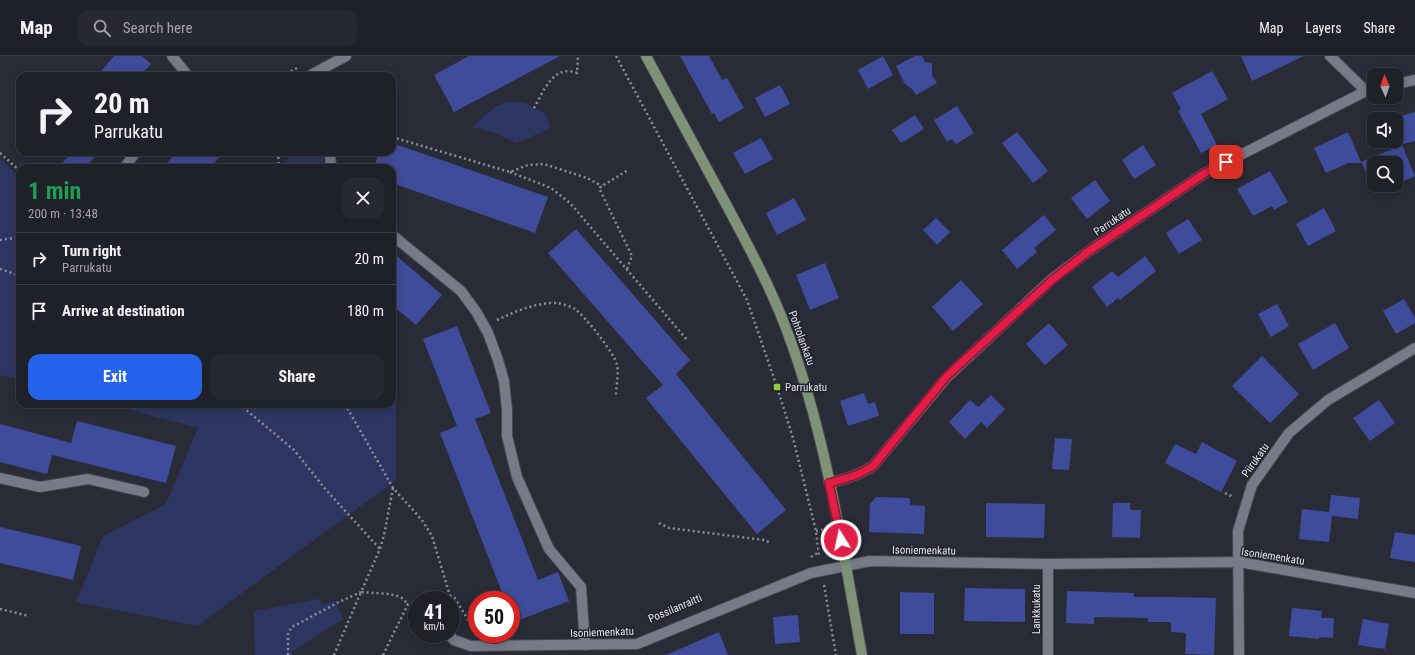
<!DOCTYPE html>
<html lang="en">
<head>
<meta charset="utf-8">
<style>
	body { margin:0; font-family:"Roboto Condensed",sans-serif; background:#272931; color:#f1f3f6; height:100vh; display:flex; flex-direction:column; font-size:15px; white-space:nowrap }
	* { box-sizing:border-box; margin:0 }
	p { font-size:13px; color:#a1a3a8 }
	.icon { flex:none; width:22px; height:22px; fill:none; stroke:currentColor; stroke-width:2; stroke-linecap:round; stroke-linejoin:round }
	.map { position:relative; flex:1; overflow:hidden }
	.panel { position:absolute; left:16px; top:108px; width:380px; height:244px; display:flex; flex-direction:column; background:#1f2129; border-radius:12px; box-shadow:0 2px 10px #0003,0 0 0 1px #3c3e46 }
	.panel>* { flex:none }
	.top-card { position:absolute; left:16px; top:16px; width:380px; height:84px; border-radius:12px; box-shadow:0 2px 10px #0003,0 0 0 1px #3c3e46; background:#1f2129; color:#f1f3f6; overflow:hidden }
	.needle { width:26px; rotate:357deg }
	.tools { position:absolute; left:1367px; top:12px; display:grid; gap:8px }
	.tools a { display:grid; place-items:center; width:36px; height:36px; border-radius:8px; background:#1f2129; box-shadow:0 2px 10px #0003,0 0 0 1px #3c3e46; font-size:20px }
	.speed { position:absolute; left:408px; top:535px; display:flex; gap:8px; font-size:20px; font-weight:700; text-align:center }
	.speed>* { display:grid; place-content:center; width:52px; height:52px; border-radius:50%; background:#1f2129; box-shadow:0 2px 10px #0003,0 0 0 1px #3c3e46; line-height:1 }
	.speed small { font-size:10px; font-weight:400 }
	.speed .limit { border:6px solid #d22; background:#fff; color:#111 }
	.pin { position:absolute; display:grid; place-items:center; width:34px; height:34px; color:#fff; margin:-17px; border-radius:8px; box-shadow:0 2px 6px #0006 }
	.me { position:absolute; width:44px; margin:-22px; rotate:350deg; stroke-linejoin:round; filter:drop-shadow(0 0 3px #0008) }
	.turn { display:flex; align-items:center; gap:14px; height:84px; padding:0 12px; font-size:18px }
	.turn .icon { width:52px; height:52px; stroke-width:2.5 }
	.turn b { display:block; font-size:28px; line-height:34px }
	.round { display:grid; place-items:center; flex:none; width:42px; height:42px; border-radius:12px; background:#272931 }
	.overview { display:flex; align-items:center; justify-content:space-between; height:68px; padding:0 12px }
	h1 { font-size:24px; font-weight:700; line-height:30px; color:#1e9e55 }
	.primary-button { display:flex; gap:8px; margin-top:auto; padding:8px 12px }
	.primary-button a { flex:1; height:46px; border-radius:12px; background:#2563eb; color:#fff; font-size:16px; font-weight:700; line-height:46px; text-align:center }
	.primary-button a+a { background:#272931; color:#f1f3f6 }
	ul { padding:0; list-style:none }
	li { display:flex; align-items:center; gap:12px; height:52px; padding:0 12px; border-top:1px solid #3c3e46 }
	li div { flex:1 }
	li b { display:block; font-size:15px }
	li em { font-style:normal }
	header { display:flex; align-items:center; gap:24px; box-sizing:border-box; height:56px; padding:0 20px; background:#1f2129; border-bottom:1px solid #3c3e46 }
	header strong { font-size:19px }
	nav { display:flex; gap:22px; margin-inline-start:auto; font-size:14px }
	.search { width:280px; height:36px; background:#272931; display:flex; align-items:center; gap:10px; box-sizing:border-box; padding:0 14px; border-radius:12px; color:#a1a3a8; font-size:15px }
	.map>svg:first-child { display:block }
	.green { fill:#2d3663 }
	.building { fill:#3f4c9b }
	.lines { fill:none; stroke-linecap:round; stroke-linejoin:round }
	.lane-casing { stroke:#44474f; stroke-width:12 }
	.street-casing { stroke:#44474f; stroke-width:12 }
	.secondary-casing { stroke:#44474f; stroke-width:12 }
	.path { stroke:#8e9099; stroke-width:2.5; stroke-dasharray:2 3; stroke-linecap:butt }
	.lane { stroke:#777b88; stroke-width:10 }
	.street { stroke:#777b88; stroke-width:10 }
	.secondary { stroke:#7f9177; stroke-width:10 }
	.route-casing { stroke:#92132f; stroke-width:10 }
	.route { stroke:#e11d48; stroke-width:7 }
	.poi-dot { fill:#92cd3e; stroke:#20222d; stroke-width:1.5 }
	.labels { text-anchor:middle; stroke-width:3; stroke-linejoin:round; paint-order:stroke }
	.street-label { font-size:11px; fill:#e3e5ec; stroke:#20222d }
	.poi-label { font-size:11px; fill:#e3e5ec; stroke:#20222d; text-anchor:start }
</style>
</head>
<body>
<header>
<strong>Map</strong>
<div class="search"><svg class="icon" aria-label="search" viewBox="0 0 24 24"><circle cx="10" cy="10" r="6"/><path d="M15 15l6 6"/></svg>Search here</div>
<nav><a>Map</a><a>Layers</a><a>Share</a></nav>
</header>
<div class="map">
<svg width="1415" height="599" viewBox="0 0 1415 599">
	<rect width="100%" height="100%" fill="#292c37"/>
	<g class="green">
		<path d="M 508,46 L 525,47 L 546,58 L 551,70 L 547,74 L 516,87 L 494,77 L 472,71 L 495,51 Z"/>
		<path d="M 295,96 L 323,96 L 324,112 L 277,112 Z"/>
		<path d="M 0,102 L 20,121 L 20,324 L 0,319 Z"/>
		<path d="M 392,326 L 396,331 L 396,424 L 197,570 L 76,546 L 103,480 L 166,448 L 198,372 L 109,348 L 392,348 Z"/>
		<path d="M 319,543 L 322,549 L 335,545 L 343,563 L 293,595 L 292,599 L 255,599 L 254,555 Z"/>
	</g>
	<g class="building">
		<path d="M 114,0 L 142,0 L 151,8 L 140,20 L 97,20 Z"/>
		<path d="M 469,0 L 560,0 L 454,56 L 434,19 Z"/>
		<path d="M 680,0 L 709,0 L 722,24 L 727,22 L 744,52 L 719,66 L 714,57 L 712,58 Z"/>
		<path d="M 883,0 L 893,19 L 868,33 L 858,14 Z"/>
		<path d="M 915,0 L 922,0 L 925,6 L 932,7 L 932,19 L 937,27 L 916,39 L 912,33 L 905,28 L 896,10 Z"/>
		<path d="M 1241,0 L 1304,0 L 1252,25 Z"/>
		<path d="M 1212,15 L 1228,43 L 1201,58 L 1217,89 L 1201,97 L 1178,55 L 1181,53 L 1172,37 Z"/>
		<path d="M 780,29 L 790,48 L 765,61 L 755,42 Z"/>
		<path d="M 957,50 L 974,77 L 956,88 L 952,83 L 947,86 L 934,64 Z"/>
		<path d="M 1415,56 L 1415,85 L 1396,90 L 1394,85 L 1396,85 L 1396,63 L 1389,63 Z"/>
		<path d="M 915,59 L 924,73 L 901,87 L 892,74 Z"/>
		<path d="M 1017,76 L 1048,115 L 1033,127 L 1002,87 Z"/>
		<path d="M 1348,76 L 1361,106 L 1402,89 L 1415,120 L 1397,128 L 1396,107 L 1374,107 L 1374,129 L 1382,129 L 1373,133 L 1362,107 L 1348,107 L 1326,117 L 1314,92 Z"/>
		<path d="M 761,82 L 773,103 L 745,118 L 733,97 Z"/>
		<path d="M 392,87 L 548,141 L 535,177 L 392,127 L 392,112 L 374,112 L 379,96 L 392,96 Z"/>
		<path d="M 1143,89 L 1156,109 L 1134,123 L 1122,104 Z"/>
		<path d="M 72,96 L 99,96 L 85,112 L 58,112 Z"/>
		<path d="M 177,96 L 224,96 L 210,112 L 163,112 Z"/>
		<path d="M 1270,115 L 1288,146 L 1274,154 L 1272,150 L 1253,160 L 1237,133 Z"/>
		<path d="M 1095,124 L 1110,145 L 1087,163 L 1071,142 Z"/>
		<path d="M 794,142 L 806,164 L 777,179 L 766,157 Z"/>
		<path d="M 1324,152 L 1336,175 L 1308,190 L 1296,168 Z"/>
		<path d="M 1044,159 L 1056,174 L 1034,192 L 1037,196 L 1017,213 L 1002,194 Z"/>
		<path d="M 936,162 L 950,176 L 937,189 L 923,174 Z"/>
		<path d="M 1188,163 L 1202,184 L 1179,198 L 1166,177 Z"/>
		<path d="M 576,173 L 690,304 L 676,318 L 786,454 L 757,478 L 646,342 L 663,329 L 548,197 Z"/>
		<path d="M 392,196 L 442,239 L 416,269 L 392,249 Z"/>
		<path d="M 1145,200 L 1156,215 L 1120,244 L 1118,242 L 1107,251 L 1092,231 L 1112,215 L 1118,221 Z"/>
		<path d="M 825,207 L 839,242 L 810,254 L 796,219 Z"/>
		<path d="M 961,224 L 983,248 L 953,275 L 932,251 Z"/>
		<path d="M 1404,243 L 1415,262 L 1415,267 L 1396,278 L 1383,255 Z"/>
		<path d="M 1277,248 L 1289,270 L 1271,281 L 1258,258 Z"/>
		<path d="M 1049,267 L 1068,289 L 1045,309 L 1026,288 Z"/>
		<path d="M 1335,267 L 1349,292 L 1313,314 L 1298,288 Z"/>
		<path d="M 457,270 L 491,357 L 475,363 L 538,524 L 558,516 L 569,545 L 514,566 L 511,558 L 511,544 L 505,544 L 440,377 L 457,370 L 423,283 Z"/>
		<path d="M 1262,300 L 1299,338 L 1270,367 L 1232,330 Z"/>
		<path d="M 864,337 L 868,348 L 875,346 L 879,360 L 848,370 L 840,345 Z"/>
		<path d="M 991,339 L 1005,353 L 987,372 L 981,366 L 965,383 L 949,366 L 970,344 L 978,351 Z"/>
		<path d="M 1379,344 L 1395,367 L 1370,385 L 1353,362 Z"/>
		<path d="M 77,365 L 176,390 L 166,427 L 52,399 L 47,418 L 0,406 L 0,368 L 71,387 Z"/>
		<path d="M 1055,382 L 1072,383 L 1069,414 L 1052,413 Z"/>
		<path d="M 1202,386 L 1237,405 L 1221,436 L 1165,407 L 1175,388 L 1196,398 Z"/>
		<path d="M 1331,439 L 1360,442 L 1358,463 L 1332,460 L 1329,486 L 1299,483 L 1302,453 L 1329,456 Z"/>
		<path d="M 876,441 L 910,442 L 910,449 L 925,450 L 924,478 L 869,476 L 870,448 Z"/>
		<path d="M 986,447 L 1045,448 L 1044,482 L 986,481 Z"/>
		<path d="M 1113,447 L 1130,447 L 1130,454 L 1141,454 L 1140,482 L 1112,481 Z"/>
		<path d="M 0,471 L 81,490 L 73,524 L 0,507 Z"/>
		<path d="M 1395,476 L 1415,479 L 1415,506 L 1390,502 Z"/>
		<path d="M 965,532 L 1025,533 L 1025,566 L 964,565 Z"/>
		<path d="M 1067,535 L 1134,537 L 1134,541 L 1170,541 L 1216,542 L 1214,599 L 1185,598 L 1186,577 L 1171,576 L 1171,566 L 1148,566 L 1148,562 L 1094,561 L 1094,568 L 1066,567 Z"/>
		<path d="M 900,536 L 934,537 L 934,578 L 900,578 Z"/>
		<path d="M 1292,552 L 1322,555 L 1321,562 L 1334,562 L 1333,582 L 1319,581 L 1319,583 L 1289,580 Z"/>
		<path d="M 798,559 L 800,586 L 775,588 L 773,561 Z"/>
		<path d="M 1363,563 L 1389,568 L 1385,593 L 1358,589 Z"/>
		<path d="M 719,576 L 728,599 L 666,599 Z"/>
	</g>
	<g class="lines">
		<g class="lane-casing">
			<g id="lane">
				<path d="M 330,96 L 331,112"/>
				<path d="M 392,179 L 461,235 L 477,257 L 488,277 L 498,304 L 504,325 L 507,354 L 507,380 L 517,421 L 549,493 L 581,531 L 585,589"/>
				<path d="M 0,422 L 40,431 L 88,423 L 144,436"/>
			</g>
		</g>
		<g class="street-casing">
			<g id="street">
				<path d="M 172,0 L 188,20"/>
				<path d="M 1330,0 L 1366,35"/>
				<path d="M 309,20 L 346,0"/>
				<path d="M 1396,28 L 1415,24"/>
				<path d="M 124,112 L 136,96"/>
				<path d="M 829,427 C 845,423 860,419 874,409 L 947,321 L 1052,223 L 1089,195 L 1205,117 L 1366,35 L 1374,33"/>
				<path d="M 448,578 L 454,584 L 471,590 L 637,588 L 811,517 L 870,505 L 1048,508 L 1239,506 L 1415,537"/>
				<path d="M 1048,599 L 1048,508"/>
				<path d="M 1239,599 L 1238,475 L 1252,429 L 1289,377 L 1328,344 L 1415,292"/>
			</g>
		</g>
		<g class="secondary-casing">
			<path id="secondary" d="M 646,0 C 673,50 700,100 727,150 C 749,191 771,232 787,275 C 826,379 842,490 862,599"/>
		</g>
		<g class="path">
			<path d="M 616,0 L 747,244 L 777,331 L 793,382 L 816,475 L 819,500"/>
			<path d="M 282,20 L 297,12"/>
			<path d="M 534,52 C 544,35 553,8 577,17 L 578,0"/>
			<path d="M 392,81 L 510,116 L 528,109 L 544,108 L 587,122 L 602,130"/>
			<path d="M 278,96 L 279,112"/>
			<path d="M 0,97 L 20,115"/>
			<path d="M 510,116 L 551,132 L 570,147 L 688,285"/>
			<path d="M 0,184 L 20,181"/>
			<path d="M 0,213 L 20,220"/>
			<path d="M 627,213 L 632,200 L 599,132 L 628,114"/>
			<path d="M 497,264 C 516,255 537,246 558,247 C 563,248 572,251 575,253 C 585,260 615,298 617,309 C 619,317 616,331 616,340"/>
			<path d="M 239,348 L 294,394 L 327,435 L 380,493"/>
			<path d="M 345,348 L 393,432 L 422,464 L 432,480 L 450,540"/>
			<path d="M 393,432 L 384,479 L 380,493 L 361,536 L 389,538 L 401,541 L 408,548"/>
			<path d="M 1225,437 L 1233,441"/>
			<path d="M 659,467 L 669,472 L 764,484 L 771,487"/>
			<path d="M 816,475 L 826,473"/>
			<path d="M 811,501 L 819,496"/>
			<path d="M 824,529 L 836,599"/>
			<path d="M 430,544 L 450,540 L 454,541 L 475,575"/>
			<path d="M 0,553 L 29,560"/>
			<path d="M 288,599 L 288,577 L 292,571 L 339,546 L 361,536"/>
			<path d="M 334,599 L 361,536"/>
			<path d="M 383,599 L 408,548 L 417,546"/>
		</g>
		<use href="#lane" class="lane"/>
		<use href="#street" class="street"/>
		<use href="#secondary" class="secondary"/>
	</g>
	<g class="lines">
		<g class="route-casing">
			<path id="route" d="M 841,484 L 829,427 C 845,423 860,419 874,409 L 947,320 L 1052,224 L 1089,195 L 1205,117 L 1226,106"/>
		</g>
		<use href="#route" class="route"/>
	</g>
	<rect class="poi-dot" x="773" y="327" width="8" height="8" rx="2"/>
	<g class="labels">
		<g class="street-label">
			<text transform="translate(1112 165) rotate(-34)" y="4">Parrukatu</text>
			<text transform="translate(802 282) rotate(70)" y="4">Pohtolankatu</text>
			<text transform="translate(1255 404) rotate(-55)" y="4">Piirukatu</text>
			<text transform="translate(924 494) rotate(1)" y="4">Isoniemenkatu</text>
			<text transform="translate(1273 500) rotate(9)" y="4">Isoniemenkatu</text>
			<text transform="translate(675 552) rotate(-23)" y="4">Possilanraitti</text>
			<text transform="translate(1036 553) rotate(-90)" y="4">Lankkukatu</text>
			<text transform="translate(602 576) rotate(-2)" y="4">Isoniemenkatu</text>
		</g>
		<g class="poi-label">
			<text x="785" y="335">Parrukatu</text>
		</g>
	</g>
</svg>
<div class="tools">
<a><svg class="needle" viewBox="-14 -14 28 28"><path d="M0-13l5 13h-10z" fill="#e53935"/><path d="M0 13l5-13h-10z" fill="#a1a3a8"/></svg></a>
<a><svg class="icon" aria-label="sound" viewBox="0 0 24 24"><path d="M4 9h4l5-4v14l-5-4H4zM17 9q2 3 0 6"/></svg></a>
<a><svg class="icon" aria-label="search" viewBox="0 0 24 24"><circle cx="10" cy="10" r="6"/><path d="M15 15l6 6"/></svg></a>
</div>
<div class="speed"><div>41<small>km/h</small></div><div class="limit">50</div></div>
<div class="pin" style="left:1226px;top:106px;background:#d93025"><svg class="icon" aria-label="arrive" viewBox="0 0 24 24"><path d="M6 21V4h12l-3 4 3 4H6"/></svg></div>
<svg class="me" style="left:841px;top:484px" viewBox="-20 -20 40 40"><circle r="17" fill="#e11d48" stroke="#fff" stroke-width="3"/><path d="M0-11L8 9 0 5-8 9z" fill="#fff"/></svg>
<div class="top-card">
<div class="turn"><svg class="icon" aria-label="right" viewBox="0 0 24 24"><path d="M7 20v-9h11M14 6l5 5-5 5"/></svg><div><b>20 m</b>Parrukatu</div></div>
</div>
<section class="panel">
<div class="overview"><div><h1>1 min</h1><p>200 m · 13:48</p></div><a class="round"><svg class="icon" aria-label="close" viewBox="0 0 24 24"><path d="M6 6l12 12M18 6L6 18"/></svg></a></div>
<ul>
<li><svg class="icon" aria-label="right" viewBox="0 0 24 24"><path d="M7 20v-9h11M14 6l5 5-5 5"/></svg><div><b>Turn right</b><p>Parrukatu</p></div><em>20 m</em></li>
<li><svg class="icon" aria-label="arrive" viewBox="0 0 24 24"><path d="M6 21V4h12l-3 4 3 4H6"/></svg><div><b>Arrive at destination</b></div><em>180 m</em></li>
</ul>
<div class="primary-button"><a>Exit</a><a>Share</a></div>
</section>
</div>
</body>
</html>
